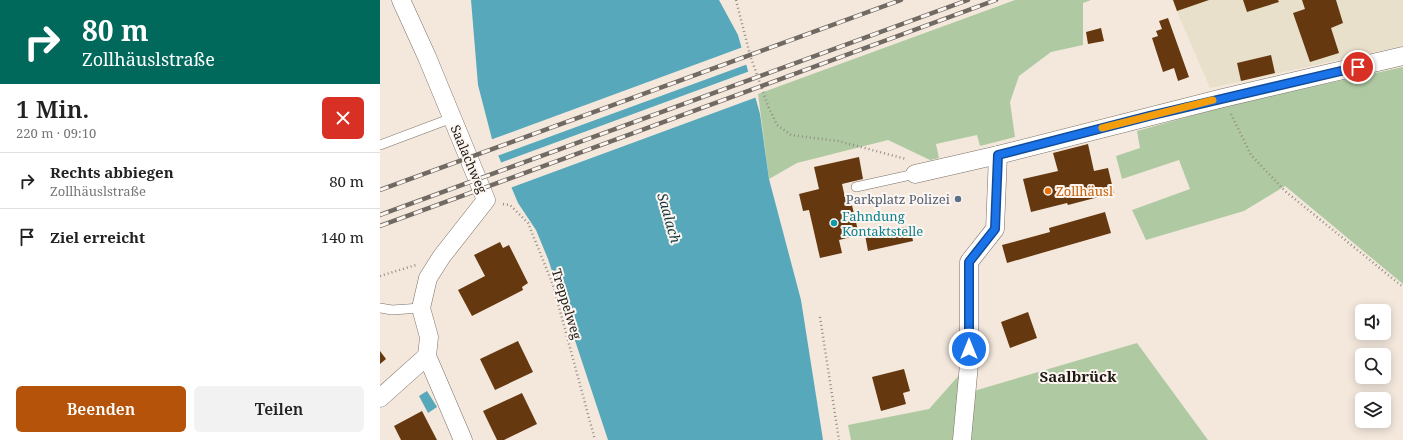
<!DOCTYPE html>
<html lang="de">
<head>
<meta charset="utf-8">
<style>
	body { margin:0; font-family:"Noto Serif",serif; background:#f2f2f2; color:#222; height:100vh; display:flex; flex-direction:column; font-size:15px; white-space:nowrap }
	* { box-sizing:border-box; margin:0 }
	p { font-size:13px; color:#767676 }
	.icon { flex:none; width:22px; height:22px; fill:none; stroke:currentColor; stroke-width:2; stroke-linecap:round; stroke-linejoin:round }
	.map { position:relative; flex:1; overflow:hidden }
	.side { display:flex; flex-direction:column; background:#fff; width:380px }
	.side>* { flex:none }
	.banner { background:#00695c; color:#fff; overflow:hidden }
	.buttons { position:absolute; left:975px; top:304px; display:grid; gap:8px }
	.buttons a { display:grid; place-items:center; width:36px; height:36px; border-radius:6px; background:#fff; box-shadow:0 2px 10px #0003; font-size:20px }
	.pin { position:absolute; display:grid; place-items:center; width:34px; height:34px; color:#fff; margin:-17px; border:2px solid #fff; border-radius:50%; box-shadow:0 1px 4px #0007 }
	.me { position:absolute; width:44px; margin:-22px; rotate:0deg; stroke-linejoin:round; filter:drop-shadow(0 0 3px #0008) }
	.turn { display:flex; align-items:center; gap:14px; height:84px; padding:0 16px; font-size:18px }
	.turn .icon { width:52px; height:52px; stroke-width:2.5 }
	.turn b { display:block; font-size:28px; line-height:34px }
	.round { display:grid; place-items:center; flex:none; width:42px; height:42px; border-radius:6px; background:#f2f2f2 }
	.headline { display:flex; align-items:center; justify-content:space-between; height:68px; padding:0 16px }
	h1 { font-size:24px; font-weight:600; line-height:30px }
	.primary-button { display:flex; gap:8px; margin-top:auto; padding:8px 16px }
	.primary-button a { flex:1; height:46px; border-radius:6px; background:#b45309; color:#fff; font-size:16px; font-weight:600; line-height:46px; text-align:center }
	.primary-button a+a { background:#f2f2f2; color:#222 }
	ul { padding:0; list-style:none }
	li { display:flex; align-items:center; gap:12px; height:56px; padding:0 16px; border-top:1px solid #e0e0e0 }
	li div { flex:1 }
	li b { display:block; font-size:15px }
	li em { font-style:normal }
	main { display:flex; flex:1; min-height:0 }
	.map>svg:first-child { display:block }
	.commercial { fill:#e9e0cb }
	.green { fill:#afcaa2 }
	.water { fill:#58a8bb }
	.pier { fill:#f4e8dd }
	.building { fill:#65380f }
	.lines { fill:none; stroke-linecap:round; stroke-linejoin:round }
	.lane-casing { stroke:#7a7067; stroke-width:10 }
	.street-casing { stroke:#7a7067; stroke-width:19 }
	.path { stroke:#948c84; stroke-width:2.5; stroke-dasharray:1 3; stroke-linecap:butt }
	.lane { stroke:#fff; stroke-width:9 }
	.street { stroke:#fff; stroke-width:18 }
	.rail-casing { stroke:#716a63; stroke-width:4.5 }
	.rail { stroke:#fdf6f0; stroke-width:3; stroke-dasharray:9; stroke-linecap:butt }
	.route-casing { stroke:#114b97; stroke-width:10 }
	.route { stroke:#1a73e8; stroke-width:7 }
	.slow { stroke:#f59e0b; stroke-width:7 }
	.food-dot { fill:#e8710a; stroke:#fdf6f0; stroke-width:1.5 }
	.service-dot { fill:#5c6f8a; stroke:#fdf6f0; stroke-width:1.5 }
	.culture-dot { fill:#0f9aa8; stroke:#fdf6f0; stroke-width:1.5 }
	.labels { text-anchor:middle; stroke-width:4; stroke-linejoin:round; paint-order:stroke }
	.street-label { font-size:13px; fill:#1c1814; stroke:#fdf6f0 }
	.food-label { font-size:13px; fill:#c56008; stroke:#fdf6f0; text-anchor:start }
	.service-label { font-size:13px; fill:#4e5e75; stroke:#fdf6f0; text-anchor:end }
	.culture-label { font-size:13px; fill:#0d838f; stroke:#fdf6f0; text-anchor:start }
	.water-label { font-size:14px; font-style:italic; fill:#113740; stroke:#fdf6f0 }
	.quarter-label { font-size:15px; font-weight:bold; fill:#1c1814; stroke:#fdf6f0 }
</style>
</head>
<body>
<main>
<section class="side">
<div class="banner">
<div class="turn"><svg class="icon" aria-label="right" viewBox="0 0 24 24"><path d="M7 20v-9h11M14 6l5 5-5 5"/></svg><div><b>80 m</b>Zollhäuslstraße</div></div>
</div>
<div class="headline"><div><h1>1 Min.</h1><p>220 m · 09:10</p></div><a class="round" style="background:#d93025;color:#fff"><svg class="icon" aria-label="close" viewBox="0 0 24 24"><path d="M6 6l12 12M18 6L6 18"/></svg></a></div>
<ul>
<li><svg class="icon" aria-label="right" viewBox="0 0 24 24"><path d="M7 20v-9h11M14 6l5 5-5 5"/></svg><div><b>Rechts abbiegen</b><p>Zollhäuslstraße</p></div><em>80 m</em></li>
<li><svg class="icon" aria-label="arrive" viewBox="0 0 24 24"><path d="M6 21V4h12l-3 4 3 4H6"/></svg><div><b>Ziel erreicht</b></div><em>140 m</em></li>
</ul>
<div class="primary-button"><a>Beenden</a><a>Teilen</a></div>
</section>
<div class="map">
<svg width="1023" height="440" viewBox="0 0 1023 440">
	<rect width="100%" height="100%" fill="#f4e8dd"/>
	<path class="commercial" d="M 792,0 L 1023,0 L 1023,46 L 830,88 Z"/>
	<g class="green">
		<path d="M 635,0 L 711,0 L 703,3 L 703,45 L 671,52 L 639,76 L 630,102 L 635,137 L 600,146 L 597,135 L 556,144 L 559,158 L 550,160 L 508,140 L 417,163 L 389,179 L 378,94 Z"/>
		<path d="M 1023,67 L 1023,284 L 905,186 L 864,211 L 766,240 L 752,210 L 810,189 L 799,160 L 742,179 L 736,156 L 760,148 L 757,131 L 857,103 Z"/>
		<path d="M 757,343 L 828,440 L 471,440 L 468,425 L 549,409 L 589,364 L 587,393 Z"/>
	</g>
	<g class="water">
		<path d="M 91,0 L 339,0 L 358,35 L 380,114 L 389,179 L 421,300 L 443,440 L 228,440 L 168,259 L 156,230 L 138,203 L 113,143 L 98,85 Z"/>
		<path d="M 47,391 L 57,407 L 48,413 L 39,396 Z"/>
	</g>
	<g class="pier">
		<path d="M 363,47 L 368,64 L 117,156 L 110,140 Z"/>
		<path d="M 370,71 L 377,97 L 130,188 L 120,163 Z"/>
	</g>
	<g class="building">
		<path d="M 793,0 L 829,0 L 797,11 Z"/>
		<path d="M 863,0 L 898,0 L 899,2 L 867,12 Z"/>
		<path d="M 922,0 L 956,0 L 963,23 L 951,28 L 959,53 L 930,62 L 913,13 L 925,9 Z"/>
		<path d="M 788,18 L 809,77 L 798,81 L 794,68 L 783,72 L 772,38 L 778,36 L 776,31 L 782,29 L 779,21 Z"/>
		<path d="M 721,28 L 724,41 L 708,44 L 706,32 Z"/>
		<path d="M 891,55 L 895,73 L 861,81 L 857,63 Z"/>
		<path d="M 708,144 L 714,171 L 728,168 L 734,193 L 688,205 L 687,203 L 651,212 L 643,179 L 678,171 L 673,153 Z"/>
		<path d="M 479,157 L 483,179 L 462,184 L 466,202 L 471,201 L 479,235 L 459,240 L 462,253 L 440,258 L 429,210 L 423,211 L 419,194 L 439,189 L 434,167 Z"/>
		<path d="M 725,212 L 731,233 L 627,263 L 622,245 L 670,232 L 669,228 Z"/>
		<path d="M 530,226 L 533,241 L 488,251 L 485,235 Z"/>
		<path d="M 120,242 L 123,248 L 129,245 L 148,283 L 142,287 L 143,290 L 92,316 L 78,290 L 105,276 L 94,255 Z"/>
		<path d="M 648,312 L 657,338 L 630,348 L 621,322 Z"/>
		<path d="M 138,341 L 153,372 L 115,390 L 100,359 Z"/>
		<path d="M 0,351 L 6,359 L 0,364 Z"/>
		<path d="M 524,369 L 530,391 L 523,393 L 526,404 L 501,411 L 492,377 Z"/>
		<path d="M 142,393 L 157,424 L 124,440 L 117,440 L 103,411 Z"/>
		<path d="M 42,411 L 57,440 L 21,440 L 14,426 Z"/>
	</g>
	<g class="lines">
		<g class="lane-casing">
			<g id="lane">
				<path d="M 0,145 L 72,118"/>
				<path d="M 476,187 L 535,174"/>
				<path d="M 0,308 L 12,310 L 41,308"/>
			</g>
		</g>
		<g class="street-casing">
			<g id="street">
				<path d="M 21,0 L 47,57 L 106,200 L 62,256 L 48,278 L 41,308 L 49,337 L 47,356 L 83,440"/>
				<path d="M 535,174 L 618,155 L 843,98 L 1023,56"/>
				<path d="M 0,398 L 47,356"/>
				<path d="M 582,440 L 589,364 L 589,262 L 615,229 L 618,155"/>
			</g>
		</g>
		<g class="path">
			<path d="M 356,0 L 370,55 L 388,106 L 397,125 L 411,135 L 458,141 L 526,159"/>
			<path d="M 851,114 L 871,155 L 905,191 L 1023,287"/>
			<path d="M 123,204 L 130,205 L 148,223 L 173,285 L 215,440"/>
			<path d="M 0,276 L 36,265"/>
			<path d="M 440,317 L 459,440"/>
		</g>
		<use href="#lane" class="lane"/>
		<use href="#street" class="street"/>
		<g class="rail-casing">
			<g id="rail">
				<path d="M 0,190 L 521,0"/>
				<path d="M 0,215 L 588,0"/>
				<path d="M 0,226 L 616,0"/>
			</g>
		</g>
		<use href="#rail" class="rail"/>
	</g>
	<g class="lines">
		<g class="route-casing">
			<path id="route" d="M 589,349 L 589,262 L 615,229 L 618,155 L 769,116 L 978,67"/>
		</g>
		<use href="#route" class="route"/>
		<path class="slow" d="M 722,128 L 833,100"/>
	</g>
	<circle class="food-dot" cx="668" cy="191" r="4"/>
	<circle class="service-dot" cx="578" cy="199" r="4"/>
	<circle class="culture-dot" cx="454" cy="223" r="4"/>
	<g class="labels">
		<g class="street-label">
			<text transform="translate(89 159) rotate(67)" y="5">Saalachweg</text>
			<text transform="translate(187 304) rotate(73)" y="5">Treppelweg</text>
		</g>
		<g class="food-label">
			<text x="676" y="196">Zollhäusl</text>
		</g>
		<g class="service-label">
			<text x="570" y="204">Parkplatz Polizei</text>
		</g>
		<g class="culture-label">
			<text x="462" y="221">Fahndung<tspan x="462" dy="15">Kontaktstelle</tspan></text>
		</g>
		<g class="water-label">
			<text transform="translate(289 218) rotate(74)" y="5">Saalach</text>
		</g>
		<g class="quarter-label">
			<text x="698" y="382">Saalbrück</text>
		</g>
	</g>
</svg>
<div class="buttons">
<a><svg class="icon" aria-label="sound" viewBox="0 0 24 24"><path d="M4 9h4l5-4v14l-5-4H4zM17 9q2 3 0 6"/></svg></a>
<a><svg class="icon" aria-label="search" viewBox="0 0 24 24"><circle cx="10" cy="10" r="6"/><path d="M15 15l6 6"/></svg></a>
<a><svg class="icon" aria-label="layers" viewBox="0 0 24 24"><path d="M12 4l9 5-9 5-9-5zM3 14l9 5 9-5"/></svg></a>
</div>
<div class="pin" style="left:978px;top:67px;background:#d93025"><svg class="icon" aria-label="arrive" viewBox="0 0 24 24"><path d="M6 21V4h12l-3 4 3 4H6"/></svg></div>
<svg class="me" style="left:589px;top:349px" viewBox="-20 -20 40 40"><circle r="17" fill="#1a73e8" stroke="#fff" stroke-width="3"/><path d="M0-11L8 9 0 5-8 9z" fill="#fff"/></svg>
</div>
</main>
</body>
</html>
